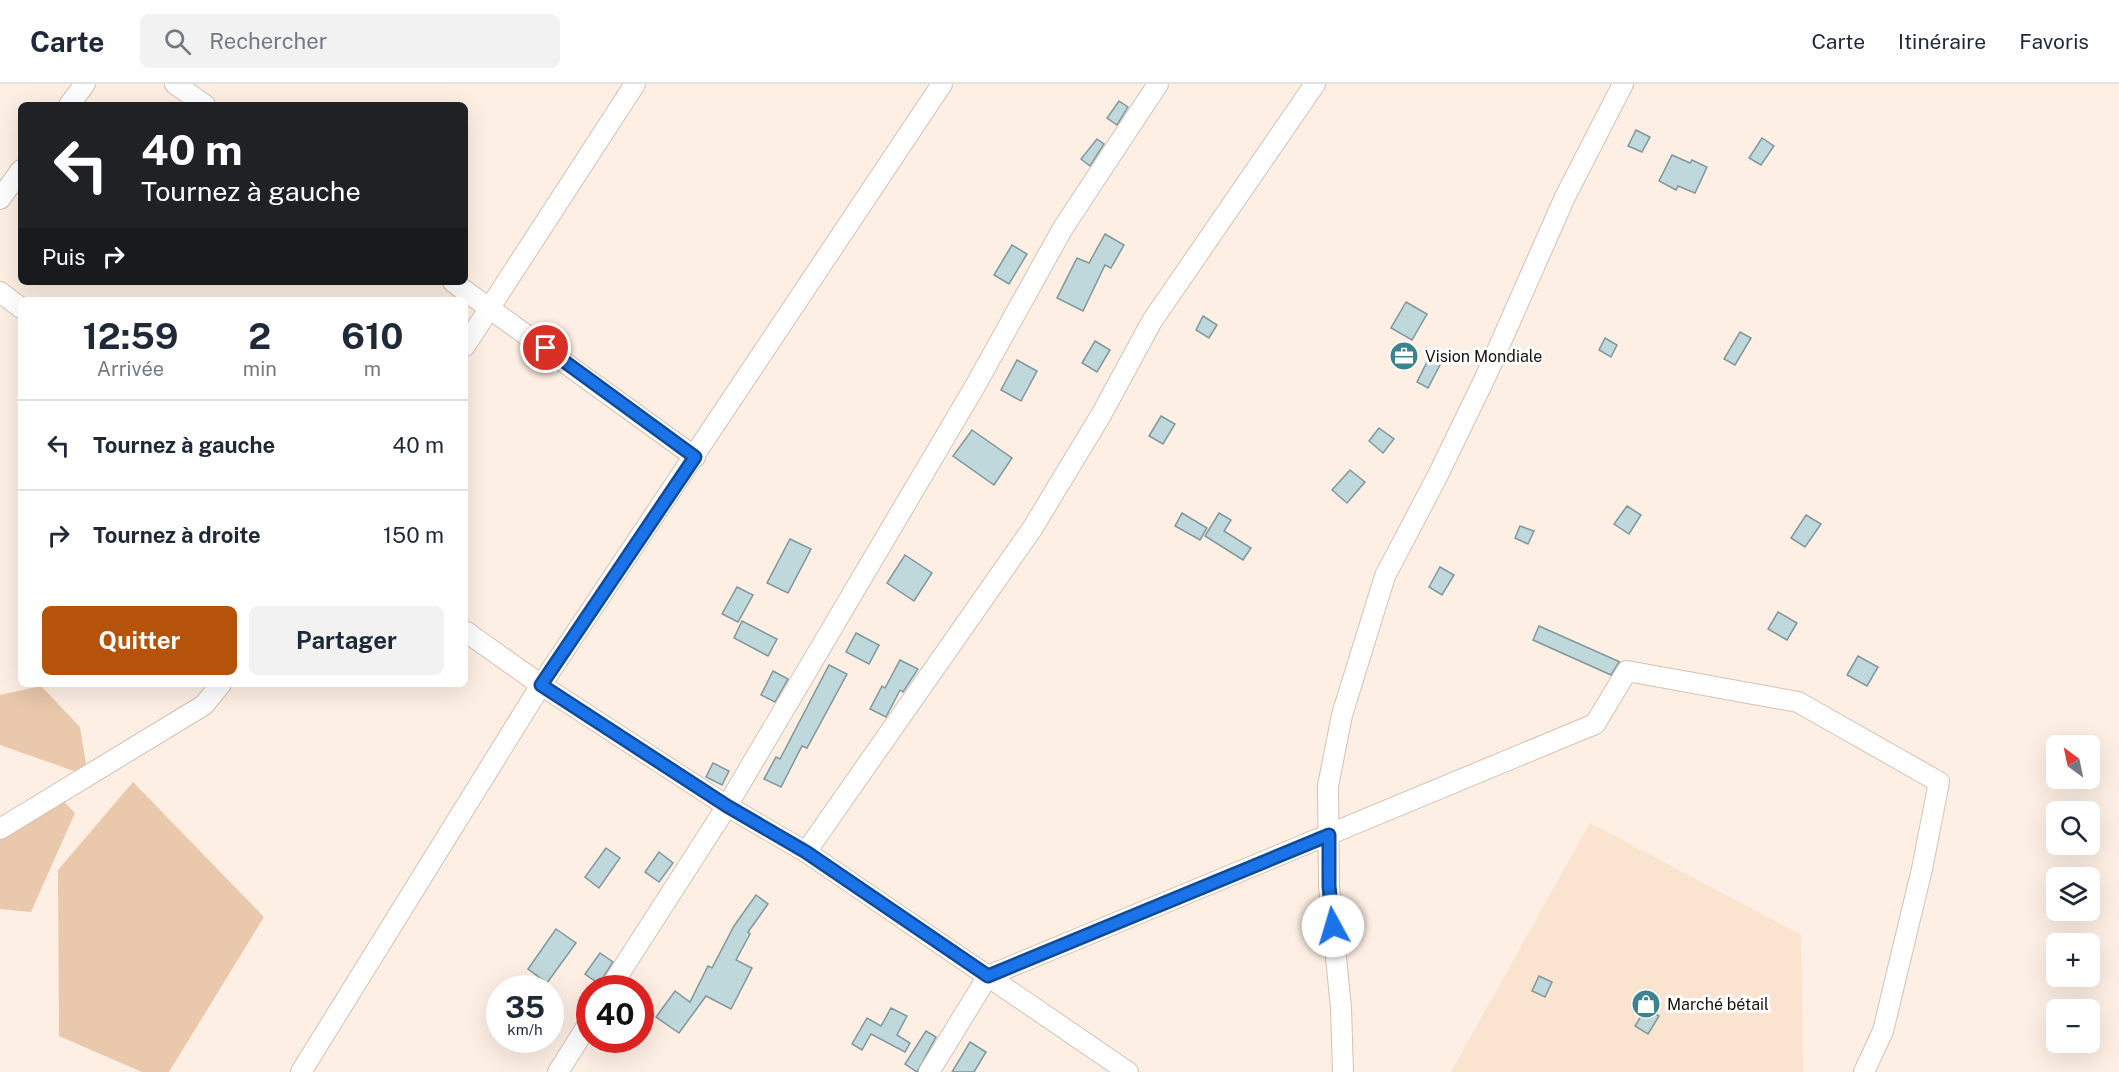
<!DOCTYPE html>
<html lang="fr">
<head>
<meta charset="utf-8">
<style>
	body { margin:0; font-family:"Public Sans",sans-serif; background:#f2f2f3; color:#1f2937; height:100vh; display:flex; flex-direction:column; font-size:22px; white-space:nowrap }
	* { box-sizing:border-box; margin:0 }
	p { font-size:20px; color:#747a83 }
	.icon { flex:none; width:33px; height:33px; fill:none; stroke:currentColor; stroke-width:2; stroke-linecap:round; stroke-linejoin:round }
	.map { position:relative; flex:1; overflow:hidden }
	.drawer { position:absolute; left:18px; top:213px; width:450px; height:390px; display:flex; flex-direction:column; background:#fff; border-radius:9px; box-shadow:0 6px 24px #0002 }
	.drawer>* { flex:none }
	.top-card { position:absolute; left:18px; top:18px; width:450px; height:183px; border-radius:9px; box-shadow:0 6px 24px #0002; background:#202124; color:#fff; overflow:hidden }
	.needle { width:39px; rotate:327deg }
	.fabs { position:absolute; left:2046px; top:651px; display:grid; gap:12px }
	.fabs a { display:grid; place-items:center; width:54px; height:54px; border-radius:9px; background:#fff; box-shadow:0 6px 24px #0002; font-size:30px }
	.speed { position:absolute; left:486px; top:891px; display:flex; gap:12px; font-size:30px; font-weight:700; text-align:center }
	.speed>* { display:grid; place-content:center; width:78px; height:78px; border-radius:50%; background:#fff; box-shadow:0 6px 24px #0002; line-height:1 }
	.speed small { font-size:15px; font-weight:400 }
	.speed .limit { border:9px solid #d22; background:#fff; color:#111 }
	.pin { position:absolute; display:grid; place-items:center; width:51px; height:51px; color:#fff; margin:-26px; border:3px solid #fff; border-radius:50%; box-shadow:0 2px 6px #0007 }
	.me { position:absolute; width:66px; margin:-33px; rotate:354deg; stroke-linejoin:round; filter:drop-shadow(0 0 4px #0008) }
	.turn { display:flex; align-items:center; gap:21px; height:126px; padding:0 24px; font-size:27px }
	.turn .icon { width:78px; height:78px; stroke-width:2.5 }
	.turn b { display:block; font-size:42px; line-height:51px }
	.then { display:flex; align-items:center; height:57px; padding:0 24px; background:#0003; gap:12px; font-size:22px }
	.eta { display:flex; justify-content:space-evenly; align-items:center; height:102px; text-align:center }
	.eta b { font-size:36px; font-weight:700; line-height:42px }
	.button { display:flex; gap:12px; margin-top:auto; padding:12px 24px }
	.button a { flex:1; height:69px; border-radius:9px; background:#b45309; color:#fff; font-size:24px; font-weight:700; line-height:69px; text-align:center }
	.button a+a { background:#f2f2f3; color:#1f2937 }
	ul { padding:0; list-style:none }
	li { display:flex; align-items:center; gap:18px; height:90px; padding:0 24px; border-top:2px solid #e0e1e3 }
	li div { flex:1 }
	li b { display:block; font-size:22px }
	li em { font-style:normal }
	header { display:flex; align-items:center; gap:36px; box-sizing:border-box; height:84px; padding:0 30px; background:#fff; border-bottom:2px solid #e0e1e3 }
	header strong { font-size:28px }
	nav { display:flex; gap:33px; margin-inline-start:auto; font-size:21px }
	.search { width:420px; height:54px; background:#f2f2f3; display:flex; align-items:center; gap:15px; box-sizing:border-box; padding:0 21px; border-radius:9px; color:#747a83; font-size:22px }
	.map>svg:first-child { display:block }
	.built { fill:#fae3cf }
	.green { fill:#e9c8ab }
	.building { fill:#bfd8dc; stroke:#80979c; stroke-width:1.5 }
	.lines { fill:none; stroke-linecap:round; stroke-linejoin:round }
	.minor-casing { stroke:#d2c2b4; stroke-width:22 }
	.minor { stroke:#fff; stroke-width:20 }
	.route-casing { stroke:#114b97; stroke-width:15 }
	.route { stroke:#1a73e8; stroke-width:10 }
	.labels { text-anchor:middle; stroke-width:6; stroke-linejoin:round; paint-order:stroke }
	.poi-label { font-size:16px; fill:#19130e; stroke:#fff; text-anchor:start }
</style>
</head>
<body>
<header>
<strong>Carte</strong>
<div class="search"><svg class="icon" aria-label="search" viewBox="0 0 24 24"><circle cx="10" cy="10" r="6"/><path d="M15 15l6 6"/></svg>Rechercher</div>
<nav><a>Carte</a><a>Itinéraire</a><a>Favoris</a></nav>
</header>
<div class="map">
<svg width="2119" height="988" viewBox="0 0 2119 988">
	<rect width="100%" height="100%" fill="#fdefe3"/>
	<path class="built" d="M 1590,739 L 1801,851 L 1803,988 L 1451,988 Z"/>
	<g class="green">
		<path d="M 41,602 L 80,643 L 88,692 L 0,661 L 0,611 Z"/>
		<path d="M 133,698 L 264,833 L 169,988 L 142,988 L 59,952 L 58,786 Z"/>
		<path d="M 60,714 L 75,729 L 31,828 L 0,825 L 0,751 Z"/>
	</g>
	<g class="building">
		<path d="M 1119,17 L 1128,23 L 1117,41 L 1107,34 Z"/>
		<path d="M 1636,46 L 1650,53 L 1642,68 L 1628,62 Z"/>
		<path d="M 1762,54 L 1774,62 L 1761,81 L 1749,74 Z"/>
		<path d="M 1097,55 L 1104,60 L 1090,82 L 1081,75 Z"/>
		<path d="M 1672,71 L 1690,79 L 1692,76 L 1707,83 L 1695,109 L 1678,102 L 1676,106 L 1659,97 Z"/>
		<path d="M 1105,150 L 1124,161 L 1111,184 L 1105,181 L 1083,227 L 1057,214 L 1077,174 L 1089,179 Z"/>
		<path d="M 1012,161 L 1027,170 L 1009,200 L 994,191 Z"/>
		<path d="M 1406,218 L 1427,230 L 1412,256 L 1391,244 Z"/>
		<path d="M 1203,232 L 1217,241 L 1209,254 L 1196,246 Z"/>
		<path d="M 1740,248 L 1751,254 L 1735,281 L 1724,275 Z"/>
		<path d="M 1605,254 L 1617,261 L 1611,273 L 1599,266 Z"/>
		<path d="M 1095,257 L 1110,266 L 1097,288 L 1082,279 Z"/>
		<path d="M 1017,276 L 1037,287 L 1021,317 L 1001,306 Z"/>
		<path d="M 1428,276 L 1440,281 L 1428,304 L 1417,298 Z"/>
		<path d="M 1161,332 L 1175,340 L 1163,360 L 1149,352 Z"/>
		<path d="M 1379,344 L 1394,355 L 1383,369 L 1369,357 Z"/>
		<path d="M 972,346 L 1012,374 L 994,401 L 953,372 Z"/>
		<path d="M 1350,386 L 1365,398 L 1347,419 L 1332,406 Z"/>
		<path d="M 1627,422 L 1641,431 L 1629,450 L 1614,440 Z"/>
		<path d="M 1182,429 L 1207,444 L 1200,456 L 1175,442 Z"/>
		<path d="M 1219,429 L 1231,436 L 1224,447 L 1251,464 L 1243,476 L 1205,452 Z"/>
		<path d="M 1806,431 L 1821,440 L 1805,463 L 1791,454 Z"/>
		<path d="M 1520,442 L 1534,447 L 1528,460 L 1515,454 Z"/>
		<path d="M 790,455 L 811,465 L 788,509 L 767,499 Z"/>
		<path d="M 905,471 L 932,489 L 914,517 L 887,499 Z"/>
		<path d="M 1440,483 L 1454,491 L 1442,511 L 1429,503 Z"/>
		<path d="M 737,503 L 753,511 L 738,538 L 722,530 Z"/>
		<path d="M 1778,528 L 1797,539 L 1787,556 L 1768,545 Z"/>
		<path d="M 742,537 L 777,555 L 768,572 L 734,554 Z"/>
		<path d="M 1539,542 L 1620,578 L 1619,578 L 1611,591 L 1533,556 Z"/>
		<path d="M 856,549 L 879,561 L 869,580 L 846,568 Z"/>
		<path d="M 1858,572 L 1878,583 L 1867,602 L 1847,591 Z"/>
		<path d="M 900,576 L 918,585 L 903,608 L 900,606 L 886,633 L 870,625 L 882,602 L 885,604 Z"/>
		<path d="M 829,581 L 847,590 L 807,664 L 802,662 L 781,703 L 764,695 L 776,673 L 780,675 Z"/>
		<path d="M 773,587 L 788,595 L 775,618 L 761,611 Z"/>
		<path d="M 713,679 L 729,687 L 722,701 L 706,693 Z"/>
		<path d="M 606,764 L 620,774 L 599,804 L 585,793 Z"/>
		<path d="M 659,768 L 673,779 L 659,798 L 645,788 Z"/>
		<path d="M 756,811 L 768,820 L 748,848 L 750,850 L 736,876 L 752,884 L 731,925 L 706,912 L 679,949 L 656,933 L 675,907 L 690,918 L 708,882 L 712,884 L 734,842 Z"/>
		<path d="M 556,845 L 576,859 L 547,899 L 528,885 Z"/>
		<path d="M 600,869 L 613,878 L 599,900 L 585,890 Z"/>
		<path d="M 1539,892 L 1552,898 L 1545,913 L 1532,907 Z"/>
		<path d="M 891,924 L 907,932 L 897,951 L 910,959 L 905,968 L 871,950 L 862,966 L 852,960 L 867,934 L 881,942 Z"/>
		<path d="M 1646,924 L 1659,932 L 1648,950 L 1635,942 Z"/>
		<path d="M 926,947 L 936,953 L 917,988 L 905,980 Z"/>
		<path d="M 970,958 L 986,968 L 974,988 L 952,988 Z"/>
	</g>
	<g class="lines">
		<g class="minor-casing">
			<g id="minor">
				<path d="M 175,0 L 205,21"/>
				<path d="M 69,21 L 85,0"/>
				<path d="M 0,115 L 21,86"/>
				<path d="M 453,198 L 695,373"/>
				<path d="M 0,208 L 21,224"/>
				<path d="M 465,262 L 635,0"/>
				<path d="M 465,547 L 541,601 L 727,722 L 806,768 L 1128,988"/>
				<path d="M 0,745 L 204,621 L 221,600"/>
				<path d="M 806,768 L 1032,445 L 1101,331 L 1152,237 L 1315,0"/>
				<path d="M 610,904 L 727,722 L 974,304 L 1063,144 L 1158,0"/>
				<path d="M 301,988 L 541,601 L 942,0"/>
				<path d="M 558,988 L 590,937"/>
				<path d="M 929,988 L 988,892 L 1595,640 L 1627,587 L 1798,618 L 1939,698 L 1922,785 L 1883,947 L 1864,988"/>
				<path d="M 1343,988 L 1341,924 L 1329,802 L 1328,702 L 1342,631 L 1385,492 L 1437,393 L 1485,294 L 1565,113 L 1623,0"/>
			</g>
		</g>
		<use href="#minor" class="minor"/>
	</g>
	<g class="lines">
		<g class="route-casing">
			<path id="route" d="M 546,264 L 695,373 L 541,601 L 727,722 L 806,768 L 988,892 L 1329,751 L 1329,802 L 1333,842"/>
		</g>
		<use href="#route" class="route"/>
	</g>
	<defs>
		<g id="office-disc" transform="scale(1.5)"><circle r="9.5" fill="#3d838f" stroke="#fff"/><path d="M-6-3h4V-5.5h4V-3h4V5H-6ZM-1-4.5V-3h2v-1.5ZM-6 0V1H6V0Z" fill="#fff"/></g>
		<g id="shop-disc" transform="scale(1.5)"><circle r="9.5" fill="#3d838f" stroke="#fff"/><path d="M-5-2.5h2.3a2.7 3.5 0 0 1 5.4 0H5L5.5 6h-11ZM-1.5-2.5h3a1.5 2.3 0 0 0-3 0Z" fill="#fff"/></g>
	</defs>
	<g fill-rule="evenodd">
		<use href="#office-disc" x="1404" y="272"/>
		<use href="#shop-disc" x="1646" y="920"/>
	</g>
	<g class="labels">
		<g class="poi-label">
			<text x="1425" y="278">Vision Mondiale</text>
			<text x="1667" y="926">Marché bétail</text>
		</g>
	</g>
</svg>
<div class="fabs">
<a><svg class="needle" viewBox="-14 -14 28 28"><path d="M0-13l5 13h-10z" fill="#e53935"/><path d="M0 13l5-13h-10z" fill="#747a83"/></svg></a>
<a><svg class="icon" aria-label="search" viewBox="0 0 24 24"><circle cx="10" cy="10" r="6"/><path d="M15 15l6 6"/></svg></a>
<a><svg class="icon" aria-label="layers" viewBox="0 0 24 24"><path d="M12 4l9 5-9 5-9-5zM3 14l9 5 9-5"/></svg></a>
<a>+</a>
<a>−</a>
</div>
<div class="speed"><div>35<small>km/h</small></div><div class="limit">40</div></div>
<div class="pin" style="left:546px;top:264px;background:#d93025"><svg class="icon" aria-label="arrive" viewBox="0 0 24 24"><path d="M6 21V4h12l-3 4 3 4H6"/></svg></div>
<svg class="me" style="left:1333px;top:842px" viewBox="-20 -20 40 40"><circle r="19" fill="#fff"/><path d="M0-13L10 11 0 6-10 11z" fill="#1a73e8"/></svg>
<div class="top-card">
<div class="turn"><svg class="icon" aria-label="left" viewBox="0 0 24 24"><path d="M17 20v-9H6M10 6l-5 5 5 5"/></svg><div><b>40 m</b>Tournez à gauche</div></div>
<div class="then">Puis<svg class="icon" aria-label="right" viewBox="0 0 24 24"><path d="M7 20v-9h11M14 6l5 5-5 5"/></svg></div>
</div>
<section class="drawer">
<div class="eta">
<div><b>12:59</b><p>Arrivée</p></div>
<div><b>2</b><p>min</p></div>
<div><b>610</b><p>m</p></div>
</div>
<ul>
<li><svg class="icon" aria-label="left" viewBox="0 0 24 24"><path d="M17 20v-9H6M10 6l-5 5 5 5"/></svg><div><b>Tournez à gauche</b></div><em>40 m</em></li>
<li><svg class="icon" aria-label="right" viewBox="0 0 24 24"><path d="M7 20v-9h11M14 6l5 5-5 5"/></svg><div><b>Tournez à droite</b></div><em>150 m</em></li>
</ul>
<div class="button"><a>Quitter</a><a>Partager</a></div>
</section>
</div>
</body>
</html>
